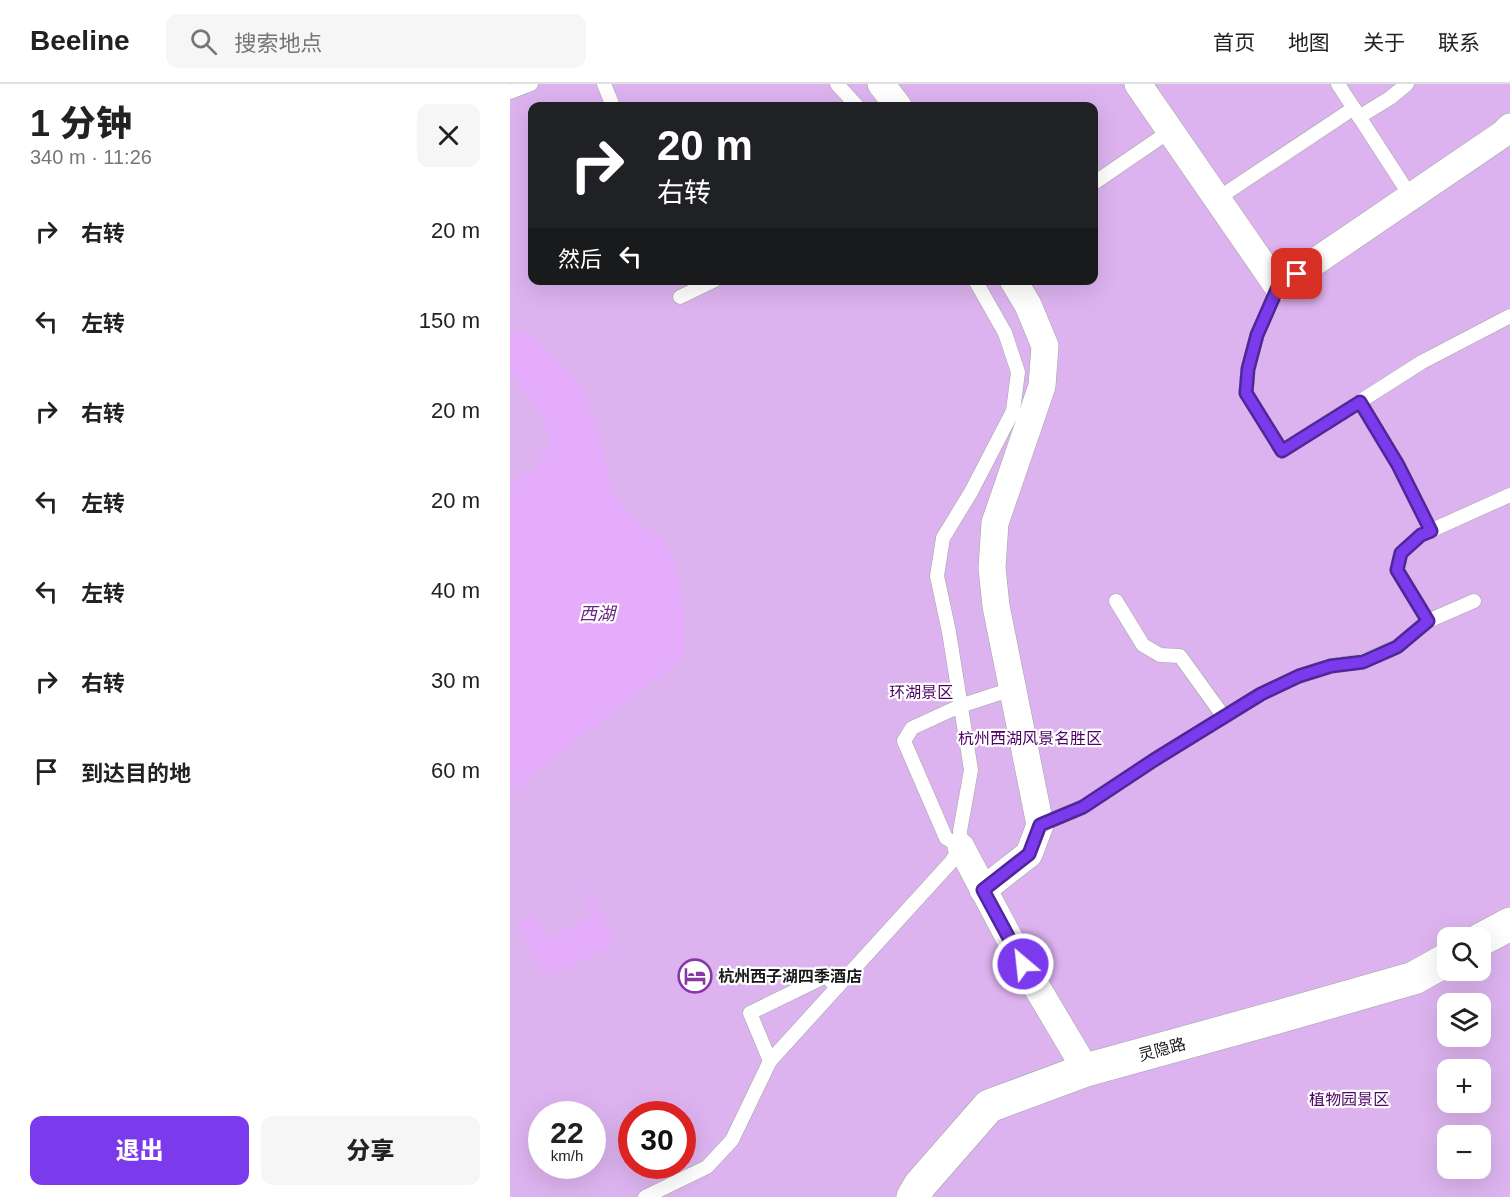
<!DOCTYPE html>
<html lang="zh">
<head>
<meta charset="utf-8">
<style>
	body { margin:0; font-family:Arial,"Noto Sans SC",sans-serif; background:#f6f6f6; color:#222; height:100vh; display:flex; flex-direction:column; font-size:22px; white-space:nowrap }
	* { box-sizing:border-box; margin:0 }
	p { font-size:20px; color:#767676 }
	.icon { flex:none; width:33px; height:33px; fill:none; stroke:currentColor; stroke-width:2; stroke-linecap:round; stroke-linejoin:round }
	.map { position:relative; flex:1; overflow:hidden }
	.panel { display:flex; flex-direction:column; background:#fff; width:510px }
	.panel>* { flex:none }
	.guide { position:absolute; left:18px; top:18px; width:570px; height:183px; border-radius:12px; box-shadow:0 6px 24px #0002; background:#202124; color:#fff; overflow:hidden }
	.controls { position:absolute; left:927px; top:843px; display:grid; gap:12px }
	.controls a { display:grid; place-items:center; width:54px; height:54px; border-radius:12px; background:#fff; box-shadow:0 6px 24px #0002; font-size:30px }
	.speed { position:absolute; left:18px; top:1017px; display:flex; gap:12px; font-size:30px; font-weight:700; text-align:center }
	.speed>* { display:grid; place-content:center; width:78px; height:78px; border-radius:50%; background:#fff; box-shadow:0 6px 24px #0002; line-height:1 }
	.speed small { font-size:15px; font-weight:400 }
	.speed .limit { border:9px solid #d22; background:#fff; color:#111 }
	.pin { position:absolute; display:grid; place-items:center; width:51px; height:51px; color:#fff; margin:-26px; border-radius:12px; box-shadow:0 3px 9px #0006 }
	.me { position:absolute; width:66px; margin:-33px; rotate:332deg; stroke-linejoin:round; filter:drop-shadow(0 0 4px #0008) }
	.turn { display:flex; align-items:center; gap:21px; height:126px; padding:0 30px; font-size:27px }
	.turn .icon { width:78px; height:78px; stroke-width:2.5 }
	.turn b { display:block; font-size:42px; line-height:51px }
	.then { display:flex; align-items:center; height:57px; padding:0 30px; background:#0003; gap:12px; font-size:22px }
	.round { display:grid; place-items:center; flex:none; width:63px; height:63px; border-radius:12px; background:#f6f6f6 }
	.summary { display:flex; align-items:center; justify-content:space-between; height:102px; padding:0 30px }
	h1 { font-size:36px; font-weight:800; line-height:45px }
	.action { display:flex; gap:12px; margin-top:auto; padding:12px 30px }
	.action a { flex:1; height:69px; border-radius:12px; background:#7c3aed; color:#fff; font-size:24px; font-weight:800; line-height:69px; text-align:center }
	.action a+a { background:#f6f6f6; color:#222 }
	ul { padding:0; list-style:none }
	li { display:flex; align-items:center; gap:18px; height:90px; padding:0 30px }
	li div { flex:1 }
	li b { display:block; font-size:22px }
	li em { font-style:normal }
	header { display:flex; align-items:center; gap:36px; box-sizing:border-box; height:84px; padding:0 30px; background:#fff; border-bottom:2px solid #e0e0e0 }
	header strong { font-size:28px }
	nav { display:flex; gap:33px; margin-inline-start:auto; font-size:21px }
	.search { width:420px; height:54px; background:#f6f6f6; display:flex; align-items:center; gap:15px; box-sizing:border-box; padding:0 21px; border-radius:12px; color:#767676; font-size:22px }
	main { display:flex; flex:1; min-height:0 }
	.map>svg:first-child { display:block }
	.green { fill:#ddb3ef; fill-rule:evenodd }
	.water { fill:#e4acfb }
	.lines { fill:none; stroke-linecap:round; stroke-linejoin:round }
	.service-casing { stroke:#9da5a1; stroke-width:15 }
	.minor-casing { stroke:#9da5a1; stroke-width:28 }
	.secondary-casing { stroke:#9da5a1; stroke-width:34 }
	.service { stroke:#fff; stroke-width:14 }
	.minor { stroke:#fff; stroke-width:27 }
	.secondary { stroke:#fff; stroke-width:33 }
	.route-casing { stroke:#51269a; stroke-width:15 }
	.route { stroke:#7c3aed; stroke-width:10 }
	.labels { text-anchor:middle; stroke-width:4.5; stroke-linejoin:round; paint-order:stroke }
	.park-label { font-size:16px; fill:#4e0264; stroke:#fff }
	.poi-label { font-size:16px; font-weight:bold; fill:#191c1a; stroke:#fff; text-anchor:start }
	.street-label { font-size:16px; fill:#191c1a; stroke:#fff }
	.water-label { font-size:18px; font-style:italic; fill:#6b2883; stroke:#fff }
</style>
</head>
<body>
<header>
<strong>Beeline</strong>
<div class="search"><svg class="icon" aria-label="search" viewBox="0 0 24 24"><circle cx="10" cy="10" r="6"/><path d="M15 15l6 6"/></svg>搜索地点</div>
<nav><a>首页</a><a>地图</a><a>关于</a><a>联系</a></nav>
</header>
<main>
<section class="panel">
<div class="summary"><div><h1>1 分钟</h1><p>340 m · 11:26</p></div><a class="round"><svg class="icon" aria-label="close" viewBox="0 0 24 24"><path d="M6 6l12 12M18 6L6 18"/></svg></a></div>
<ul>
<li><svg class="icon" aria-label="right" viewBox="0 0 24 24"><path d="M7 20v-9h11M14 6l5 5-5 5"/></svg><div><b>右转</b></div><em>20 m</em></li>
<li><svg class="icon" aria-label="left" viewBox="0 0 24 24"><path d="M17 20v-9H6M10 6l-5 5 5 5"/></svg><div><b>左转</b></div><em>150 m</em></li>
<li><svg class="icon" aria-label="right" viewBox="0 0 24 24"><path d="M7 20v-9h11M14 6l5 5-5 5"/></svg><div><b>右转</b></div><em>20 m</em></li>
<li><svg class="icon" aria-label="left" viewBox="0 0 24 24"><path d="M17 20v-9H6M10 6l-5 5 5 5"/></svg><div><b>左转</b></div><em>20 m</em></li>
<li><svg class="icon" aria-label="left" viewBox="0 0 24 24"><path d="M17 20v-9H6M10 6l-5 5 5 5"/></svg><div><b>左转</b></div><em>40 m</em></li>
<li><svg class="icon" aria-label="right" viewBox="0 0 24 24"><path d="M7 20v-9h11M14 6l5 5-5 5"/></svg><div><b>右转</b></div><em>30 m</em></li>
<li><svg class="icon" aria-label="arrive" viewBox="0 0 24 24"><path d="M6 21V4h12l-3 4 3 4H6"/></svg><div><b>到达目的地</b></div><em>60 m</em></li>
</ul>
<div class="action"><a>退出</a><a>分享</a></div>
</section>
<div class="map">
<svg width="1000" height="1113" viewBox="0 0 1000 1113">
	<rect width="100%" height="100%" fill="#e1eae5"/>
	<path class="green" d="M 0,0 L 1000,0 L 1000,1113 L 0,1113 ZM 22,22 L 584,22 L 584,196 L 22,196 ZM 938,854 L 970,854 L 970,886 L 938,886 ZM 938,920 L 970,920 L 970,952 L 938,952 ZM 938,986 L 970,986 L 970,1018 L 938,1018 ZM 32,1030 L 82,1030 L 82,1082 L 32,1082 ZM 122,1030 L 172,1030 L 172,1082 L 122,1082 ZM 938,1052 L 970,1052 L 970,1084 L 938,1084 Z"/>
	<g class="water">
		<path d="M 0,246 L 26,254 L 46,273 L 71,304 L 88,345 L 102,404 L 118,429 L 154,457 L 167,482 L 175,538 L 173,574 L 0,708 L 0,402 L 24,385 L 41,361 C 39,355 38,348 36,342 C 29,323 14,303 0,289 Z"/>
		<path d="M 82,807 L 104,863 L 33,893 L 8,840 L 25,832 L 36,854 L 83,833 L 74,811 Z"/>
	</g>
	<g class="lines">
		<g class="service-casing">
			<g id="service">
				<path d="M 94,0 L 103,22"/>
				<path d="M 327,0 L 347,22"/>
				<path d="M 828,0 L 901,113"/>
				<path d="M 0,8 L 21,0"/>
				<path d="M 849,33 L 880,14 L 897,0"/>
				<path d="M 584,99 L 660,47"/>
				<path d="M 707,115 L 844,24"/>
				<path d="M 768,203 L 747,251 L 738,285 L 736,309 L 772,367 L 912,278 L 1000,232"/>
				<path d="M 170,213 L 205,196"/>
				<path d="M 850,318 L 888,381 L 921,447"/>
				<path d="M 606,517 L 633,561 L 650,571 L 670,572 L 714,633"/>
				<path d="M 918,537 L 887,486 L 891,469 L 911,451 L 1000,411"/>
				<path d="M 530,741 L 573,723 L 644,676 L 751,610 L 789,592 L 821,582 L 853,577 L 887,563 L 918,537 L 964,517"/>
				<path d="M 451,763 L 436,754 L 394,657 L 402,644 L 450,622 L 502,605"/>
				<path d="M 260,977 L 240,929 L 316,892 L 327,903"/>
				<path d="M 135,1113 L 197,1083 L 222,1056 L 260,977 L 441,778 L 451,763 L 450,747 L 461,686 L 439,548 L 427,492 L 433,454 L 461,408 L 503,327 L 508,288 L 495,249 L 465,196"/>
			</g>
		</g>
		<g class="minor-casing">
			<g id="minor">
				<path d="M 371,0 L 388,22"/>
				<path d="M 628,0 L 768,203 L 993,50 L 1000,43"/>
				<path d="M 451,763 L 513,880 L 576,986"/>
				<path d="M 473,806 L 519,770 L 530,741 L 486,522 L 482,484 L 485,439 L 532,302 L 535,262 L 518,221 L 503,196"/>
			</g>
		</g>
		<g class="secondary-casing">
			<g id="secondary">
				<path d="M 970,856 L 1000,840"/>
				<path d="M 403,1113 L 410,1101 L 479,1022 L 576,986 L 764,934 L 904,894 L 938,875"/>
			</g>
		</g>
		<use href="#service" class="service"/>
		<use href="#minor" class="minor"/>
		<use href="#secondary" class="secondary"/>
	</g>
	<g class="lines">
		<g class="route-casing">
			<path id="route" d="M 513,880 L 473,806 L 519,770 L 530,741 L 573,723 L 644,676 L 751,610 L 789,592 L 821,582 L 853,578 L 887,563 L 918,537 L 887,486 L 891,469 L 911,451 L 921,447 L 888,381 L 850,318 L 772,367 L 736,309 L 738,285 L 747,251 L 768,203 L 787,190"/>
		</g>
		<use href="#route" class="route"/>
	</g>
	<defs>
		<g id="hotel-ring" transform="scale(1.725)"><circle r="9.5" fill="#fff" stroke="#8837a6" stroke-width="1.5"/><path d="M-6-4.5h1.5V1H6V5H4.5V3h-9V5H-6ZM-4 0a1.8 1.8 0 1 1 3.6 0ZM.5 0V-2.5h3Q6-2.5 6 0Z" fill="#8837a6"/></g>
	</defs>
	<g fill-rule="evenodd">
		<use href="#hotel-ring" x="185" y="892"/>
	</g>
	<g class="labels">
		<g class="park-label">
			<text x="411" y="614">环湖景区</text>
			<text x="520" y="660">杭州西湖风景名胜区</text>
			<text x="839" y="1021">植物园景区</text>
		</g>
		<g class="poi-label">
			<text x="208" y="898">杭州西子湖四季酒店</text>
		</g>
		<g class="street-label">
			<text transform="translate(652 965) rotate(-15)" y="6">灵隐路</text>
		</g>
		<g class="water-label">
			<text x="87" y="536">西湖</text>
		</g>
	</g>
</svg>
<div class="controls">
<a><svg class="icon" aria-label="search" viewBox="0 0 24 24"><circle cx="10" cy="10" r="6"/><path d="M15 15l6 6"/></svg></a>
<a><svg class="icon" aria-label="layers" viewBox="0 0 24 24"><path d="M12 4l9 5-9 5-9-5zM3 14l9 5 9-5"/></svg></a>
<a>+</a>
<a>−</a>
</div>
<div class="speed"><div>22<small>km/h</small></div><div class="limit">30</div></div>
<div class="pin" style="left:787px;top:190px;background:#d93025"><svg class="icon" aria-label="arrive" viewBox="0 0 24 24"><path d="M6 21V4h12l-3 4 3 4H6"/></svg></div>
<svg class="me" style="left:513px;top:880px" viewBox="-20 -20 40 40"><circle r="17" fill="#7c3aed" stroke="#fff" stroke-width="3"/><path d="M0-11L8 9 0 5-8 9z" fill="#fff"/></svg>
<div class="guide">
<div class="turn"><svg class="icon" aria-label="right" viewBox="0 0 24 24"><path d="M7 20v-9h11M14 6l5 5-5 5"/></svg><div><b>20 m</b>右转</div></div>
<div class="then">然后<svg class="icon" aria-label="left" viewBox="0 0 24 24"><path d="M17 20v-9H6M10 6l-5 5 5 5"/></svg></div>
</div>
</div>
</main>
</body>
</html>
